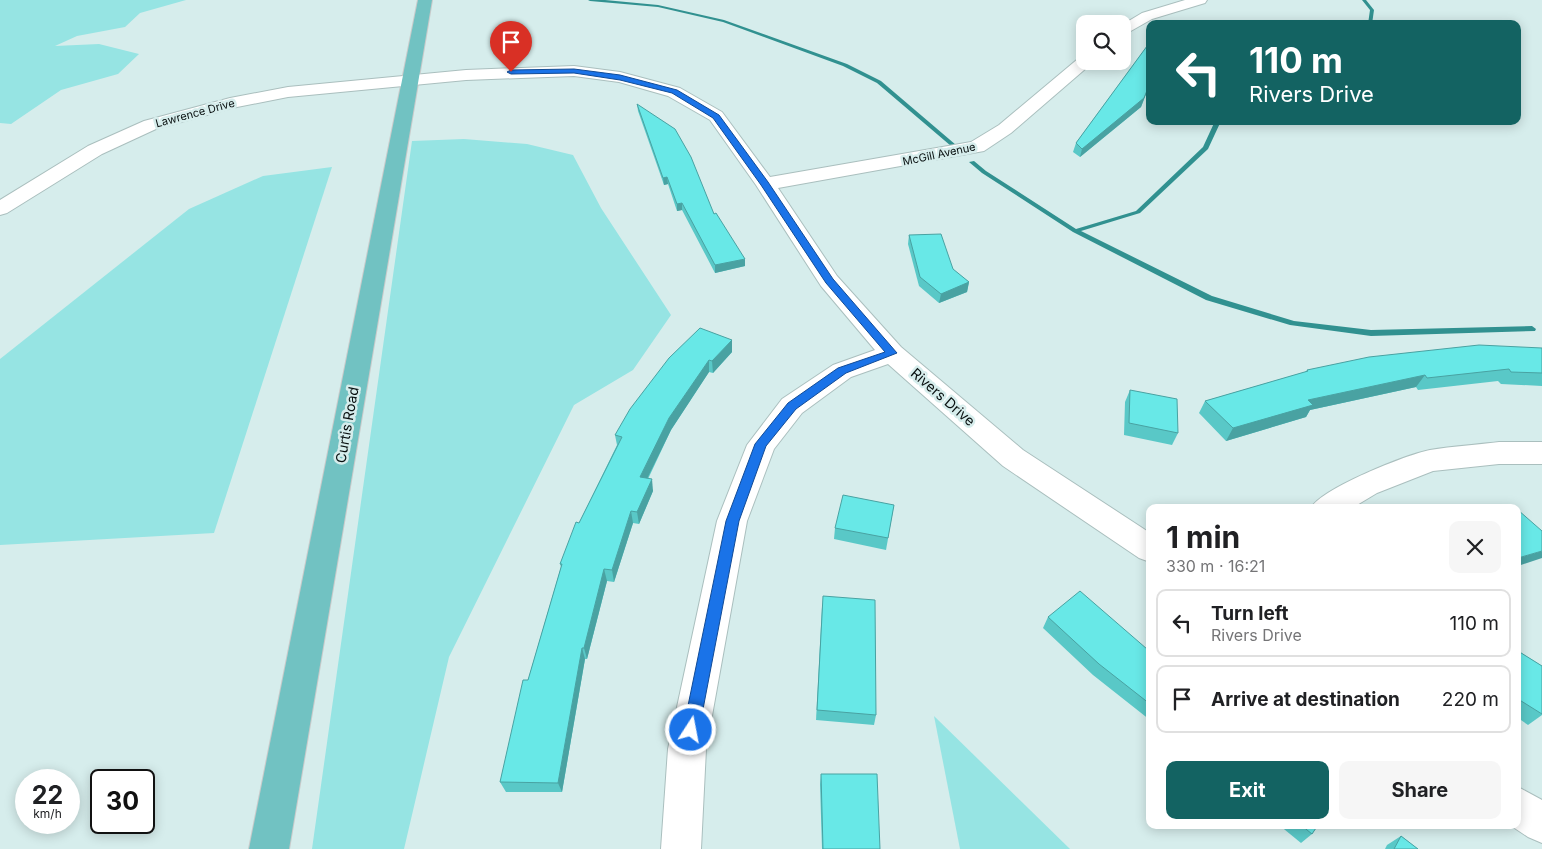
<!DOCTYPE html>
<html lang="en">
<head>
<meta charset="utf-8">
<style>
	body { margin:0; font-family:Inter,sans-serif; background:#f6f6f6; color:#202124; height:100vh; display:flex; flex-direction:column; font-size:19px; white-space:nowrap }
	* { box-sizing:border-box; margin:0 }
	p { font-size:16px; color:#757577 }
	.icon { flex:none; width:28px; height:28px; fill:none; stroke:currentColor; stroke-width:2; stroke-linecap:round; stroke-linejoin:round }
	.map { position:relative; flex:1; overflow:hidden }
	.panel { position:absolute; left:1146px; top:504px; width:375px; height:325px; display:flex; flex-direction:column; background:#fff; border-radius:10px; box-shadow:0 2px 12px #0003 }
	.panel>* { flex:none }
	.top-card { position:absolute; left:1146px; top:20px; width:375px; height:105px; border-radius:10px; box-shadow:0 2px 12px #0003; background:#136362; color:#fff; overflow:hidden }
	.fabs { position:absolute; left:1076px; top:15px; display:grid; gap:10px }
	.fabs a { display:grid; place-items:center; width:55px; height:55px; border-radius:10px; background:#fff; box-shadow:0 2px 12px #0003; font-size:25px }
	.speed { position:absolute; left:15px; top:769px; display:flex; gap:10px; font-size:25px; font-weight:700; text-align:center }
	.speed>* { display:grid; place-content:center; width:65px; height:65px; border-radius:50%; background:#fff; box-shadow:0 2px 12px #0003; line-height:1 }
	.speed small { font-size:12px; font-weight:400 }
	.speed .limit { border:2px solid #111; border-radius:8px; background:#fff; color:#111 }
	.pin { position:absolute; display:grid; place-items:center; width:42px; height:42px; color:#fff; margin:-51px -21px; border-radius:50% 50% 50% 0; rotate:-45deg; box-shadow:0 0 5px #0007 }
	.pin .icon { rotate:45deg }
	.me { position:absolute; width:55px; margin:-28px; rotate:11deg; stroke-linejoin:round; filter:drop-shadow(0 0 4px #0008) }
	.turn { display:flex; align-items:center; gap:18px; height:105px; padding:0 20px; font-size:22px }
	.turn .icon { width:65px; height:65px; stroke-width:2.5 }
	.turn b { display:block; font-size:35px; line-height:42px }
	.round { display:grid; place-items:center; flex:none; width:52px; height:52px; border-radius:10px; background:#f6f6f6 }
	.overview { display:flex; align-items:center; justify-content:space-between; height:85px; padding:0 20px }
	h1 { font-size:30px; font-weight:700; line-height:38px }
	.cta { display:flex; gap:10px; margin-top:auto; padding:10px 20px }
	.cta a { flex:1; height:58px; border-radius:10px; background:#136362; color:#fff; font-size:20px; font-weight:700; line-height:58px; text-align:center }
	.cta a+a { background:#f6f6f6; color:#202124 }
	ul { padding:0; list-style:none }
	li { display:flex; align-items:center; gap:15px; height:68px; margin:0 10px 8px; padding:0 10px; border:2px solid #e0e0e0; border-radius:10px }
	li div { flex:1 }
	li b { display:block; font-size:19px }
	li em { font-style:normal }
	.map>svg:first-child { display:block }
	.green { fill:#96e4e3 }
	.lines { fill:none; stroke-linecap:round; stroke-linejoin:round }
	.stream { fill:#319190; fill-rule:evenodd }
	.minor-casing { stroke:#aabfbe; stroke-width:2 }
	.major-casing { stroke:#c9caca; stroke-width:2 }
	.minor { fill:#fff; fill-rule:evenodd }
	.major { fill:#71c2c2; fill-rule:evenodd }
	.wall { fill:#59c8c7 }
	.shaded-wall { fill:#49a2a2 }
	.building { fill:#68e8e7; stroke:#49a2a2 }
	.route { fill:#1a73e8; stroke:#114b97 }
	.labels { text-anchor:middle; stroke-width:5; stroke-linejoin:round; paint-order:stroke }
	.far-street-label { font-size:11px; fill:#080f0f; stroke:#d6edec }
	.street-label { font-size:14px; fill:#080f0f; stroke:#d6edec }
</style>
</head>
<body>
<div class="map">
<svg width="1542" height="849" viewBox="0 0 1542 849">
	<rect width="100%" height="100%" fill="#d6edec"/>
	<g class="green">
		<path d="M 0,0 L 186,0 L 140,13 L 125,27 L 77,36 L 55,46 L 99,44 L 139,54 L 118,74 L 61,90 L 11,124 L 0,123 Z"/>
		<path d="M 464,139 L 527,144 L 573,155 L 601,208 L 671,315 L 633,370 L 574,405 L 449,657 L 404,849 L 312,849 L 412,141 Z"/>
		<path d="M 332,167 L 214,533 L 0,545 L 0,359 L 189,209 L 263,176 Z"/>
		<path d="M 934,716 L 1070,849 L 960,849 Z"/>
	</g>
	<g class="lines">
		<g class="stream">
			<path d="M 588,0 L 605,0 L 658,5 L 724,20 L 847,64 L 881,81 L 956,145 L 951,146 L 877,83 L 843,66 L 723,22 L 658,7 L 590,1 Z"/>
			<path d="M 1362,0 L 1366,0 L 1374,10 L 1372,24 L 1368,24 L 1370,10 Z"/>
			<path d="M 1215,121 L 1221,121 L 1208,149 L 1140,213 L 1081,231 L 1212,296 L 1294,321 L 1371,330 L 1532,326 L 1536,329 L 1535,331 L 1371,336 L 1290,325 L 1206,300 L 1073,232 L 982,173 L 969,162 L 974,161 L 986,171 L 1076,229 L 1136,211 L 1203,147 Z"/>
		</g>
		<g class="minor-casing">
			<g id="minor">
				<path d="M 1185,0 L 1207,0 L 1205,3 L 1152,19 L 1122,36 L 1122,25 L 1142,13 Z"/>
				<path d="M 1085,56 L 1085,61 L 1093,61 L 1091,64 L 1011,133 L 984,151 L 778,188 L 837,276 L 901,347 L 1023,450 L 1150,533 L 1150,562 L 1139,558 L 1003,466 L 888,364 L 851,377 L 802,413 L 774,449 L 747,521 L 706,749 L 701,849 L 661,849 L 668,749 L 717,521 L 747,445 L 782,399 L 833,365 L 875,350 L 821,286 L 756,185 L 710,120 L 668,96 L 619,82 L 574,76 L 466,80 L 288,97 L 232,108 L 156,129 L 102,154 L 7,213 L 0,215 L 0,200 L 88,146 L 144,121 L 230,98 L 288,87 L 466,70 L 574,66 L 620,72 L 680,88 L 722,112 L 770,177 L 971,142 L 999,125 L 1079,58 Z"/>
				<path d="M 1499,442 L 1542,442 L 1542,464 L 1499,464 L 1433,471 L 1377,493 L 1352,508 L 1311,508 C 1322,488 1406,455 1430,450 C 1453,446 1476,445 1499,442 Z"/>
				<path d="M 1518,787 L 1542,800 L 1542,843 L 1528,837 L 1510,825 L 1518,825 Z"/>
			</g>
		</g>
		<g class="major-casing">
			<path id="major" d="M 418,0 L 432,0 L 289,849 L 249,849 Z"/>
		</g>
		<use href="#minor" class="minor"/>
		<use href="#major" class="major"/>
	</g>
	<g class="wall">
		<path d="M 1150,42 L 1150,84 L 1141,107 L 1080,157 L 1073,152 L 1076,143 Z"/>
		<path d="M 637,104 L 714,214 L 745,266 L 715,273 L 682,210 L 677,211 L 668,184 L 664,185 L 638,111 Z"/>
		<path d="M 909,235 L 969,282 L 967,292 L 939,303 L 919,286 L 908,244 Z"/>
		<path d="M 732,340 L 732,352 L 713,373 L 709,372 L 671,430 L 648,479 L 653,491 L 639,524 L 633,523 L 614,582 L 607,581 L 587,659 L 585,659 L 562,792 L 506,792 L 500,782 L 528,680 L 561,567 L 560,564 L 579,523 L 617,445 L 615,435 Z"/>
		<path d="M 1542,348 L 1542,386 L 1501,384 L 1498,381 L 1418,390 L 1416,387 L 1310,410 L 1306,417 L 1226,441 L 1199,413 L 1205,401 L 1305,372 L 1307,370 Z"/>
		<path d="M 1130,390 L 1178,433 L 1172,445 L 1124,435 L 1125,402 Z"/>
		<path d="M 894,505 L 886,550 L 834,539 L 835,528 Z"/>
		<path d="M 822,607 L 876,715 L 874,725 L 816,720 Z"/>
		<path d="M 1048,617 L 1147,649 L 1150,648 L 1150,720 L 1093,675 L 1043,628 Z"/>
		<path d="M 1518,651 L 1542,666 L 1542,715 L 1528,725 L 1518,718 Z"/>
		<path d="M 821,774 L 880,849 L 822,849 L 820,784 Z"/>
		<path d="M 1279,825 L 1318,825 L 1312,834 L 1301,843 Z"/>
		<path d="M 1401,836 L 1418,849 L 1385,849 L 1387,845 Z"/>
	</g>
	<g class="shaded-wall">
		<path d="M 1150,83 L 1141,107 L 1080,157 L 1082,149 Z"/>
		<path d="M 667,177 L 668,184 L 664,185 L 663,178 Z"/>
		<path d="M 682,203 L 682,210 L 677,211 L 677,204 Z"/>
		<path d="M 745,259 L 745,266 L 715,273 L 715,265 Z"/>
		<path d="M 969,282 L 967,292 L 939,303 L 941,294 Z"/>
		<path d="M 732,340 L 732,352 L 713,373 L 712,361 Z"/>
		<path d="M 709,360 L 709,372 L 671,430 L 642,489 L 640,477 L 669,418 Z"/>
		<path d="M 1425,375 L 1416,387 L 1310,410 L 1306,417 L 1226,441 L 1233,428 L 1308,400 Z"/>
		<path d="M 652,479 L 653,491 L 639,524 L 637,512 Z"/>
		<path d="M 631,511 L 633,523 L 614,582 L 612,570 Z"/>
		<path d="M 1542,551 L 1542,558 L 1518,566 L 1518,558 Z"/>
		<path d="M 604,569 L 607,581 L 587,659 L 584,648 Z"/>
		<path d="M 582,648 L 585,659 L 562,792 L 558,783 Z"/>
	</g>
	<g class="building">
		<path d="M 1150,42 L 1150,83 L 1144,98 L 1082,149 L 1076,143 Z"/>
		<path d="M 637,104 L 675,129 L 691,157 L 714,214 L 716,213 L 745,259 L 715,265 L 682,203 L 677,204 L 667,177 L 663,178 Z"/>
		<path d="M 941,234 L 953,269 L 969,282 L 941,294 L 920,277 L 909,235 Z"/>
		<path d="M 700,328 L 732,340 L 712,361 L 709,360 L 669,418 L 640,477 L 652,479 L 637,512 L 631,511 L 612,570 L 604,569 L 584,648 L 582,648 L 558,783 L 500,782 L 523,680 L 528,680 L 562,564 L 560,564 L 576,522 L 579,523 L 622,437 L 615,435 L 630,409 L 669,358 Z"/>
		<path d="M 1479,345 L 1542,348 L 1542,373 L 1511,372 L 1509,369 L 1427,378 L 1425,375 L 1308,400 L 1313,405 L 1233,428 L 1205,401 L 1308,371 L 1307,370 L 1369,357 Z"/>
		<path d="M 1130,390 L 1177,399 L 1178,433 L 1129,423 Z"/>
		<path d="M 843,495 L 894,505 L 888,538 L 835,528 Z"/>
		<path d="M 1518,510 L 1542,531 L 1542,551 L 1518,558 Z"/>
		<path d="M 1080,591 L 1147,649 L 1149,647 L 1150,648 L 1150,704 L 1099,664 L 1048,617 Z"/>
		<path d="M 823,596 L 875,600 L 876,715 L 817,710 Z"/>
		<path d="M 1518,651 L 1542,666 L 1542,714 L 1518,699 Z"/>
		<path d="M 821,774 L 877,774 L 880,849 L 823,849 Z"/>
		<path d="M 1301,825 L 1318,825 L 1312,834 Z"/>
		<path d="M 1401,836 L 1418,849 L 1394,849 Z"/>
	</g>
	<path class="route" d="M 574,69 L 620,75 L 677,90 L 719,115 L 768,182 L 833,279 L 897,353 L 846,373 L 796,409 L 766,446 L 739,521 L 699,730 L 696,735 L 691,737 L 686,735 L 683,730 L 726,521 L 755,444 L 788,403 L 838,368 L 885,352 L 826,283 L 761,185 L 713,118 L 672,93 L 620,80 L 574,73 L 511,74 L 507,72 L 511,70 Z"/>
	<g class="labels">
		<g class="far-street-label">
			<text transform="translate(195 113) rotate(-15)" y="4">Lawrence Drive</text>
			<text transform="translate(939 154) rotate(-12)" y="4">McGill Avenue</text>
		</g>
		<g class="street-label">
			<text transform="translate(943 397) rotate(41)" y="5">Rivers Drive</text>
			<text transform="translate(347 425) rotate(-80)" y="5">Curtis Road</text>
		</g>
	</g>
</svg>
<div class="fabs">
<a><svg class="icon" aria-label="search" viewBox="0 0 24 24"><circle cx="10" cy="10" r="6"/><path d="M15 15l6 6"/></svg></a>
</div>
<div class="speed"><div>22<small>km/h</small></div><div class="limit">30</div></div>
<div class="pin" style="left:511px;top:72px;background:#d93025"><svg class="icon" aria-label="arrive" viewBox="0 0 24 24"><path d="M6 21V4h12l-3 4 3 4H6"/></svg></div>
<svg class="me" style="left:691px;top:730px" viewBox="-20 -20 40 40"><circle r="17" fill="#1a73e8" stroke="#fff" stroke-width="3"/><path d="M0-11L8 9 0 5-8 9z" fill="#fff"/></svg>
<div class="top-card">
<div class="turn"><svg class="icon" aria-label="left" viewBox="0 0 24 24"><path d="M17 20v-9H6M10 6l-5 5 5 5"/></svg><div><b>110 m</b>Rivers Drive</div></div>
</div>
<section class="panel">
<div class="overview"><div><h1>1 min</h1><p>330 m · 16:21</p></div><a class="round"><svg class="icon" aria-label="close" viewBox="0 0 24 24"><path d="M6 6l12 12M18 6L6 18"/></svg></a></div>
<ul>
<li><svg class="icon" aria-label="left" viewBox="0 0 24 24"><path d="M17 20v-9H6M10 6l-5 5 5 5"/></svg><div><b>Turn left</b><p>Rivers Drive</p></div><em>110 m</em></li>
<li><svg class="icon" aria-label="arrive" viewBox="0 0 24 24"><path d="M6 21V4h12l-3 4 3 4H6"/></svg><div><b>Arrive at destination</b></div><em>220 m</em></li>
</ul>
<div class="cta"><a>Exit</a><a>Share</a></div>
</section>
</div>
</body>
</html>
